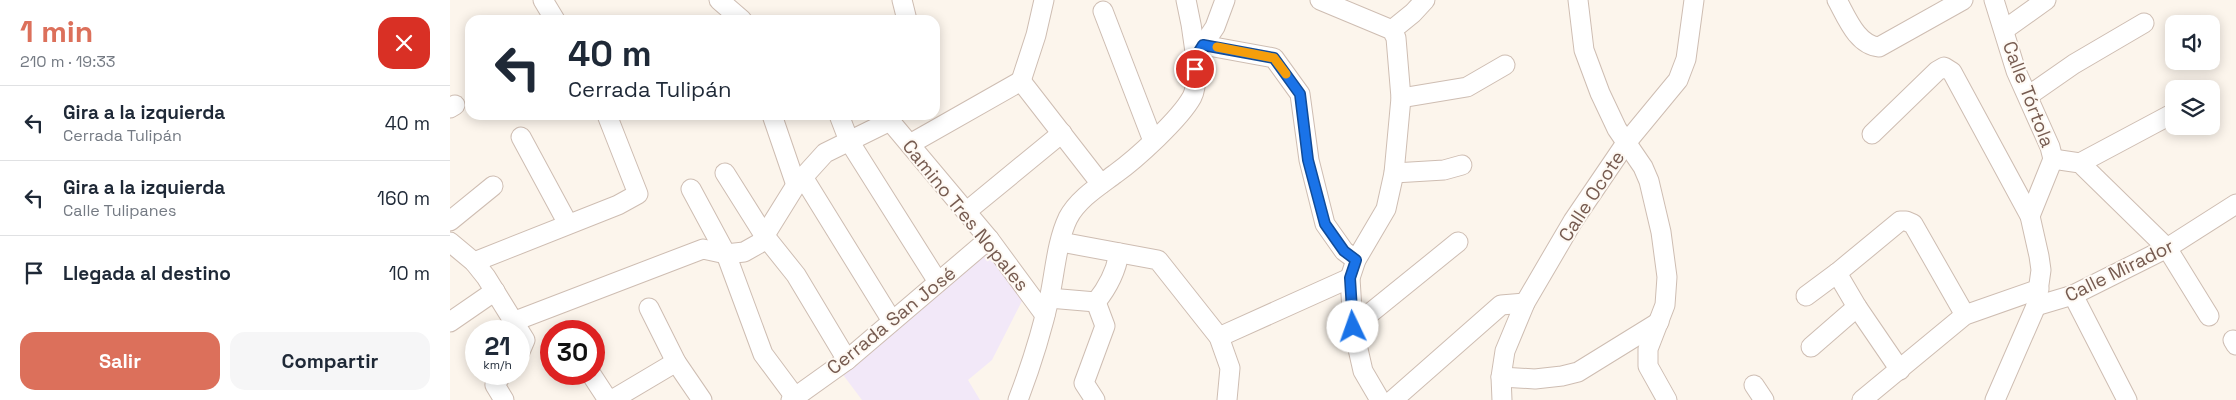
<!DOCTYPE html>
<html lang="es">
<head>
<meta charset="utf-8">
<style>
	body { margin:0; font-family:"Space Grotesk",sans-serif; background:#f6f6f7; color:#1f2937; height:100vh; display:flex; flex-direction:column; font-size:19px; white-space:nowrap }
	* { box-sizing:border-box; margin:0 }
	p { font-size:16px; color:#747a83 }
	.icon { flex:none; width:28px; height:28px; fill:none; stroke:currentColor; stroke-width:2; stroke-linecap:round; stroke-linejoin:round }
	.map { position:relative; flex:1; overflow:hidden }
	.drawer { display:flex; flex-direction:column; background:#fff; width:450px }
	.drawer>* { flex:none }
	.top-card { position:absolute; left:15px; top:15px; width:475px; height:105px; border-radius:15px; box-shadow:0 2px 12px #0003; background:#fff; color:#1f2937; overflow:hidden }
	.fabs { position:absolute; left:1715px; top:15px; display:grid; gap:10px }
	.fabs a { display:grid; place-items:center; width:55px; height:55px; border-radius:10px; background:#fff; box-shadow:0 2px 12px #0003; font-size:25px }
	.speed { position:absolute; left:15px; top:320px; display:flex; gap:10px; font-size:25px; font-weight:700; text-align:center }
	.speed>* { display:grid; place-content:center; width:65px; height:65px; border-radius:50%; background:#fff; box-shadow:0 2px 12px #0003; line-height:1 }
	.speed small { font-size:12px; font-weight:400 }
	.speed .limit { border:8px solid #d22; background:#fff; color:#111 }
	.pin { position:absolute; display:grid; place-items:center; width:42px; height:42px; color:#fff; margin:-21px; border:2px solid #fff; border-radius:50%; box-shadow:0 1px 5px #0007 }
	.me { position:absolute; width:55px; margin:-28px; rotate:357deg; stroke-linejoin:round; filter:drop-shadow(0 0 4px #0008) }
	.turn { display:flex; align-items:center; gap:18px; height:105px; padding:0 20px; font-size:22px }
	.turn .icon { width:65px; height:65px; stroke-width:2.5 }
	.turn b { display:block; font-size:35px; line-height:42px }
	.round { display:grid; place-items:center; flex:none; width:52px; height:52px; border-radius:15px; background:#f6f6f7 }
	.headline { display:flex; align-items:center; justify-content:space-between; height:85px; padding:0 20px }
	h1 { font-size:30px; font-weight:700; line-height:38px; color:#dc705b }
	.action { display:flex; gap:10px; margin-top:auto; padding:10px 20px }
	.action a { flex:1; height:58px; border-radius:15px; background:#dc705b; color:#fff; font-size:20px; font-weight:700; line-height:58px; text-align:center }
	.action a+a { background:#f6f6f7; color:#1f2937 }
	ul { padding:0; list-style:none }
	li { display:flex; align-items:center; gap:15px; height:75px; padding:0 20px; border-top:1px solid #e0e1e3 }
	li div { flex:1 }
	li b { display:block; font-size:19px }
	li em { font-style:normal }
	main { display:flex; flex:1; min-height:0 }
	.map>svg:first-child { display:block }
	.education { fill:#f2e8f8 }
	.lines { fill:none; stroke-linecap:round; stroke-linejoin:round }
	.minor-casing { stroke:#cebdb2; stroke-width:21 }
	.minor { stroke:#fff; stroke-width:19 }
	.route-casing { stroke:#114b97; stroke-width:12 }
	.route { stroke:#1a73e8; stroke-width:9 }
	.slow { stroke:#f59e0b; stroke-width:9 }
	.labels { text-anchor:middle; stroke-width:4; stroke-linejoin:round; paint-order:stroke }
	.street-label { font-size:19px; fill:#765b50; stroke:#fef9f3 }
</style>
</head>
<body>
<main>
<section class="drawer">
<div class="headline"><div><h1>1 min</h1><p>210 m · 19:33</p></div><a class="round" style="background:#d93025;color:#fff"><svg class="icon" aria-label="close" viewBox="0 0 24 24"><path d="M6 6l12 12M18 6L6 18"/></svg></a></div>
<ul>
<li><svg class="icon" aria-label="left" viewBox="0 0 24 24"><path d="M17 20v-9H6M10 6l-5 5 5 5"/></svg><div><b>Gira a la izquierda</b><p>Cerrada Tulipán</p></div><em>40 m</em></li>
<li><svg class="icon" aria-label="left" viewBox="0 0 24 24"><path d="M17 20v-9H6M10 6l-5 5 5 5"/></svg><div><b>Gira a la izquierda</b><p>Calle Tulipanes</p></div><em>160 m</em></li>
<li><svg class="icon" aria-label="arrive" viewBox="0 0 24 24"><path d="M6 21V4h12l-3 4 3 4H6"/></svg><div><b>Llegada al destino</b></div><em>10 m</em></li>
</ul>
<div class="action"><a>Salir</a><a>Compartir</a></div>
</section>
<div class="map">
<svg width="1786" height="400" viewBox="0 0 1786 400">
	<rect width="100%" height="100%" fill="#fcf5ec"/>
	<path class="education" d="M 536,253 L 574,297 L 542,360 L 518,380 L 530,400 L 412,400 L 391,372 Z"/>
	<g class="lines">
		<g class="minor-casing">
			<g id="minor">
				<path d="M 93,0 L 105,20"/>
				<path d="M 269,0 L 292,20"/>
				<path d="M 452,0 L 457,20"/>
				<path d="M 870,0 L 942,30 L 946,38 L 951,98 L 944,173 L 936,209 L 906,260 L 900,278 L 903,327 L 913,371 L 930,400"/>
				<path d="M 1128,0 L 1134,50 L 1150,93 L 1167,129 L 1193,167 L 1199,181 L 1211,232 L 1217,277 L 1215,305 L 1198,349 L 1198,366 L 1217,400"/>
				<path d="M 1387,0 C 1397,18 1407,45 1429,47 L 1513,0"/>
				<path d="M 1544,0 L 1566,71 L 1600,147 L 1603,159 L 1580,216"/>
				<path d="M 653,11 L 703,141"/>
				<path d="M 942,30 L 963,13 L 975,0"/>
				<path d="M 1554,30 L 1596,0"/>
				<path d="M 753,45 L 824,58 L 850,94 L 859,160 L 875,224 L 894,251 L 906,260"/>
				<path d="M 747,54 L 765,27 L 775,0"/>
				<path d="M 571,81 L 651,184"/>
				<path d="M 571,81 L 586,35 L 594,0"/>
				<path d="M 1578,96 L 1624,64 L 1694,23"/>
				<path d="M 951,98 L 1017,87 L 1055,65"/>
				<path d="M 0,108 L 5,105"/>
				<path d="M 322,115 L 346,185"/>
				<path d="M 389,115 L 399,141 L 488,282"/>
				<path d="M 442,115 L 440,121 L 539,239 L 595,315"/>
				<path d="M 1422,134 L 1487,71 L 1494,67 L 1502,72 L 1580,216 L 1589,256 L 1591,270 L 1586,306 L 1545,400"/>
				<path d="M 71,137 L 118,224"/>
				<path d="M 460,144 L 571,81"/>
				<path d="M 1603,159 L 1630,163 L 1717,248 L 1759,316"/>
				<path d="M 1630,163 L 1720,115"/>
				<path d="M 275,173 L 314,235 L 346,275 L 397,360"/>
				<path d="M 944,173 L 994,170 L 1012,165"/>
				<path d="M 353,177 L 442,321"/>
				<path d="M 241,189 L 276,254 L 313,354 L 345,397"/>
				<path d="M 517,211 L 612,133"/>
				<path d="M 0,221 L 43,186"/>
				<path d="M 0,242 L 24,262 L 36,277 L 75,340 L 69,354"/>
				<path d="M 611,242 L 708,260 L 769,337 L 780,368 L 777,400"/>
				<path d="M 24,262 L 168,205 L 188,194 L 157,115"/>
				<path d="M 1623,295 L 1677,400"/>
				<path d="M 1356,296 L 1387,273"/>
				<path d="M 599,298 L 646,302 C 658,287 666,272 669,253"/>
				<path d="M 1586,306 L 1623,295 L 1717,248 L 1786,204"/>
				<path d="M 199,308 L 226,362 L 252,400"/>
				<path d="M 65,321 L 253,249 L 276,254 L 294,252 L 310,243 L 346,185 L 375,153 L 440,121"/>
				<path d="M 0,322 L 45,291"/>
				<path d="M 903,327 L 1008,242"/>
				<path d="M 769,337 L 900,278"/>
				<path d="M 1783,340 L 1786,345"/>
				<path d="M 1361,347 L 1407,307"/>
				<path d="M 1450,370 L 1407,307 L 1387,273 L 1450,221 L 1456,221 L 1463,224 L 1515,315"/>
				<path d="M 52,374 L 45,385 L 54,400"/>
				<path d="M 141,374 L 158,400"/>
				<path d="M 1051,377 L 1085,379 L 1112,376 L 1128,372 L 1209,322"/>
				<path d="M 1304,385 L 1314,400"/>
				<path d="M 162,400 L 226,362"/>
				<path d="M 341,400 L 397,360 L 539,239"/>
				<path d="M 568,400 C 581,366 592,331 600,295 C 605,271 607,241 618,218 C 628,199 649,186 665,174 C 686,159 730,119 742,97 C 752,78 741,21 736,0"/>
				<path d="M 645,400 L 634,383 L 655,326 L 646,302"/>
				<path d="M 943,400 L 1051,305 L 1075,303"/>
				<path d="M 1052,400 L 1051,377 L 1055,351 L 1075,303 L 1123,221 L 1176,143 L 1228,80 L 1236,59 L 1244,0"/>
				<path d="M 1412,400 L 1515,315 L 1589,289"/>
			</g>
		</g>
		<use href="#minor" class="minor"/>
	</g>
	<g class="lines">
		<g class="route-casing">
			<path id="route" d="M 745,69 L 745,58 L 753,45 L 824,58 L 850,94 L 858,160 L 875,224 L 894,251 L 906,260 L 900,278 L 903,327"/>
		</g>
		<use href="#route" class="route"/>
		<path class="slow" d="M 767,47 L 824,58 L 836,74"/>
	</g>
	<g class="labels">
		<g class="street-label">
			<text transform="translate(1579 94) rotate(69)" y="7">Calle Tórtola</text>
			<text transform="translate(1141 196) rotate(-57)" y="7">Calle Ocote</text>
			<text transform="translate(516 215) rotate(51)" y="7">Camino Tres Nopales</text>
			<text transform="translate(1669 270) rotate(-26)" y="7">Calle Mirador</text>
			<text transform="translate(441 320) rotate(-39)" y="7">Cerrada San José</text>
		</g>
	</g>
</svg>
<div class="fabs">
<a><svg class="icon" aria-label="sound" viewBox="0 0 24 24"><path d="M4 9h4l5-4v14l-5-4H4zM17 9q2 3 0 6"/></svg></a>
<a><svg class="icon" aria-label="layers" viewBox="0 0 24 24"><path d="M12 4l9 5-9 5-9-5zM3 14l9 5 9-5"/></svg></a>
</div>
<div class="speed"><div>21<small>km/h</small></div><div class="limit">30</div></div>
<div class="pin" style="left:745px;top:69px;background:#d93025"><svg class="icon" aria-label="arrive" viewBox="0 0 24 24"><path d="M6 21V4h12l-3 4 3 4H6"/></svg></div>
<svg class="me" style="left:903px;top:327px" viewBox="-20 -20 40 40"><circle r="19" fill="#fff"/><path d="M0-13L10 11 0 6-10 11z" fill="#1a73e8"/></svg>
<div class="top-card">
<div class="turn"><svg class="icon" aria-label="left" viewBox="0 0 24 24"><path d="M17 20v-9H6M10 6l-5 5 5 5"/></svg><div><b>40 m</b>Cerrada Tulipán</div></div>
</div>
</div>
</main>
</body>
</html>
